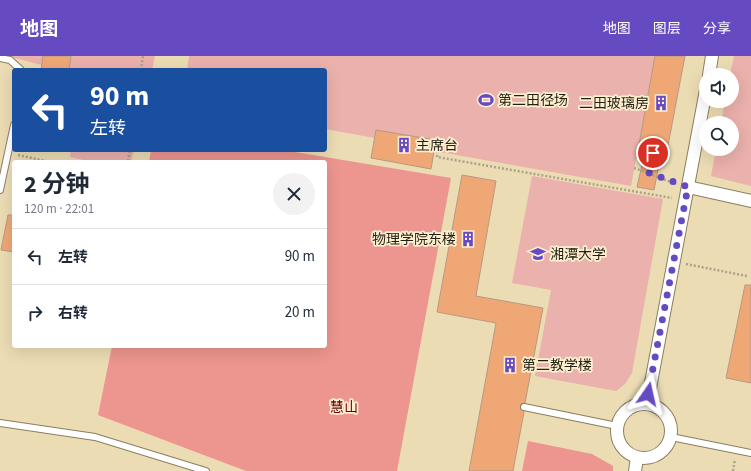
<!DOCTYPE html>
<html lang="zh">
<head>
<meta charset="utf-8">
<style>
	body { margin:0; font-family:"Source Sans 3","Noto Sans SC",sans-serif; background:#f2f2f3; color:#1f2937; height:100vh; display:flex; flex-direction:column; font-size:15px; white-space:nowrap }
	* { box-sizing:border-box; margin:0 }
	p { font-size:13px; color:#747a83 }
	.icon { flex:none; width:22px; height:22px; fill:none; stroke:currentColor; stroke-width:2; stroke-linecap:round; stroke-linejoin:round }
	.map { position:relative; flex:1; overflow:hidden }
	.details { position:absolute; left:12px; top:104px; width:315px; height:188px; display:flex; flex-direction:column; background:#fff; border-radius:4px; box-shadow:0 4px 16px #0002 }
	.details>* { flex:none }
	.top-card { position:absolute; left:12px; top:12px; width:315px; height:84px; border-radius:4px; box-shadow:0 4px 16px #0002; background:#1a4fa0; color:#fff; overflow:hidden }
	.tools { position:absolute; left:699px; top:12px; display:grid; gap:8px }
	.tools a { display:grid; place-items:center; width:40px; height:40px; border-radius:50%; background:#fff; box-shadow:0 4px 16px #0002; font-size:20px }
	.pin { position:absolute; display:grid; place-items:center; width:34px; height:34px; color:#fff; margin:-17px; border:2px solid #fff; border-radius:50%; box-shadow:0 1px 4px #0007 }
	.me { position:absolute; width:44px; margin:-22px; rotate:11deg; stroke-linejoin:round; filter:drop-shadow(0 0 3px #0008) }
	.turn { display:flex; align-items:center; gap:14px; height:84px; padding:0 12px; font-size:18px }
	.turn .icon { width:52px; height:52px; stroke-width:2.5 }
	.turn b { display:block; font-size:28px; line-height:34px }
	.round { display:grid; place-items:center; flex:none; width:42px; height:42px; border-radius:21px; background:#f2f2f3 }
	.overview { display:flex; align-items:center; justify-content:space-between; height:68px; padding:0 12px }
	h1 { font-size:24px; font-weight:700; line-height:30px }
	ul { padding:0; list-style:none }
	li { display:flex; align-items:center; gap:12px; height:56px; padding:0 12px; border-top:1px solid #e0e1e3 }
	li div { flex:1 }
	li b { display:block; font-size:15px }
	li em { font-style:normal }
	header { display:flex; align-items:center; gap:24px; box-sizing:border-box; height:56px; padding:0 20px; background:#654ac2; color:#fff }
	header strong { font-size:19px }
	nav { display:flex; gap:22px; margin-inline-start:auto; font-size:14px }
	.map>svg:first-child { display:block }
	.built { fill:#ecdcb4; fill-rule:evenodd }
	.green { fill:#ebb1ac }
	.forest { fill:#ed958f }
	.building { fill:#efa875; stroke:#b69985 }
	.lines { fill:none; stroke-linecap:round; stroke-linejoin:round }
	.lane-casing { stroke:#8a7e60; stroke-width:8 }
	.street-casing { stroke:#8a7e60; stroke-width:14 }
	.path { stroke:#ada289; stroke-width:2.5; stroke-dasharray:2 2; stroke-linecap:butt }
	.lane { stroke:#fff; stroke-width:6 }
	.street { stroke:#fff; stroke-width:12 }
	.route { stroke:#654ac2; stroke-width:7; stroke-dasharray:0 12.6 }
	.labels { text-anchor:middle; stroke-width:3.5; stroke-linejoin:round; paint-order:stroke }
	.poi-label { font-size:14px; fill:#241f13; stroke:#fdf0d0; text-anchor:start }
	.park-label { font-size:14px; fill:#6b000c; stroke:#fdf0d0 }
</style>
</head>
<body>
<header>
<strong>地图</strong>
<nav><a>地图</a><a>图层</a><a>分享</a></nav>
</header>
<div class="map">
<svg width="751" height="415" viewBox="0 0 751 415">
	<rect width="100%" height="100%" fill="#f0e3c3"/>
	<path class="built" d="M 0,0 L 751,0 L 751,415 L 0,415 ZM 14,14 L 325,14 L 325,94 L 14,94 ZM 706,19 L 732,19 L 732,45 L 706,45 ZM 706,67 L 732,67 L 732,93 L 706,93 ZM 14,106 L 325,106 L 325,290 L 14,290 Z"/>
	<g class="green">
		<path d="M 8,0 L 155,0 L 152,14 L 60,14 Z"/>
		<path d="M 189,0 L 655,0 L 631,130 L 434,95 L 431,113 L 371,102 L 375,82 L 325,73 L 325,14 L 187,14 Z"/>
		<path d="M 734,0 L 751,0 L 751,130 L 711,120 L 716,93 L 732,93 L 732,67 L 721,67 L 725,45 L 732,45 L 732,19 L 730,19 Z"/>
		<path d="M 71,94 L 134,94 L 131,106 L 92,106 L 70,101 Z"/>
		<path d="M 532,120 L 663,143 L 632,317 L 625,328 L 616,335 L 535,320 L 551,234 L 512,227 Z"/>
	</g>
	<g class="forest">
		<path d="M 151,94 L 283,94 L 451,122 L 397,415 L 246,415 L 98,359 L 112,290 L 325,290 L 325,106 L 149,106 Z"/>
		<path d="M 528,385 L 592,398 L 613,410 L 613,415 L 522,415 Z"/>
	</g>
	<g class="building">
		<path d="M 43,0 L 71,0 L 69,14 L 41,14 Z"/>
		<path d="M 655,0 L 685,0 L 666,100 L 661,99 L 654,134 L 637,131 L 645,95 L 638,94 Z"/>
		<path d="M 376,74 L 436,84 L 431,113 L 371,102 Z"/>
		<path d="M 462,119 L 496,125 L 476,240 L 543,252 L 525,347 L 521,348 L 520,350 L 524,356 L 513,415 L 469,415 L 496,267 L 437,256 Z"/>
		<path d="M 8,159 L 14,159 L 14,196 L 1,194 Z"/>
		<path d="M 745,229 L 751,229 L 751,327 L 726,322 Z"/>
	</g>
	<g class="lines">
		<g class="lane-casing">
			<g id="lane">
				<path d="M 0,2 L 10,4 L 21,14"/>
				<path d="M 0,134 L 14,69"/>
				<path d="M 524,351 L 617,370"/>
				<path d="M 0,367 L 95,381 L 206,415"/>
				<path d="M 671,381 L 751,397"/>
			</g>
		</g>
		<g class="street-casing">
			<g id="street">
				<path d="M 709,19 L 712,0"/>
				<path d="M 688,131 L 751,145"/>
				<circle cx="644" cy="375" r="27"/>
				<path d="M 647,348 L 706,34"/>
				<path d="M 635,415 L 637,402"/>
			</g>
		</g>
		<g class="path">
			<path d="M 141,14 L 143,0"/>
			<path d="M 438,95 L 437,101 L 672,142"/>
			<path d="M 18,99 L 50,106"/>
			<path d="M 128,105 L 130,94"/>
			<path d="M 634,112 L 676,128"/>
			<path d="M 649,117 L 653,97"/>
			<path d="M 686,208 L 747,220"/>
			<path d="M 733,415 L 735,403"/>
		</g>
		<use href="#lane" class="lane"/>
		<use href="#street" class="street"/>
	</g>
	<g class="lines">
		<path class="route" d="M 648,338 L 688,131 L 649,117 L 653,97"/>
	</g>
	<defs>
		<g id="stadium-bare" transform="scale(1.2)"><path d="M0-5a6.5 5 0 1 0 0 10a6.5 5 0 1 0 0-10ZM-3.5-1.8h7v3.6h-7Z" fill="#654ac2" stroke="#fdf0d0" stroke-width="2.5" paint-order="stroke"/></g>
		<g id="building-bare" transform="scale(1.2)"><path d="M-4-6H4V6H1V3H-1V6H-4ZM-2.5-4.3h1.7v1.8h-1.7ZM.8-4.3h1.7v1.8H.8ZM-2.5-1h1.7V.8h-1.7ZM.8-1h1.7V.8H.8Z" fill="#654ac2" stroke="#fdf0d0" stroke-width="2.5" paint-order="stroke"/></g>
		<g id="university-bare" transform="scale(1.2)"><path d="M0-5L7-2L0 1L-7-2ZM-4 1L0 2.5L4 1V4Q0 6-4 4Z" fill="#654ac2" stroke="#fdf0d0" stroke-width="2.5" paint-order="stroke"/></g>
	</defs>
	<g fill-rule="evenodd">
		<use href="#stadium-bare" x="486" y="44"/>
		<use href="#building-bare" x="661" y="47"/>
		<use href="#building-bare" x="404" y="89"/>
		<use href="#building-bare" x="468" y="183"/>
		<use href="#university-bare" x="538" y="198"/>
		<use href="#building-bare" x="510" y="309"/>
	</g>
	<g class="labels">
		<g class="poi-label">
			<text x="498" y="49">第二田径场</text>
			<text x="649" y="52" text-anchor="end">二田玻璃房</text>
			<text x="416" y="94">主席台</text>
			<text x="456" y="188" text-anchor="end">物理学院东楼</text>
			<text x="550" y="203">湘潭大学</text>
			<text x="522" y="314">第二教学楼</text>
		</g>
		<g class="park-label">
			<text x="344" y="356">慧山</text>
		</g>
	</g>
</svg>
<div class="tools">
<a><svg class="icon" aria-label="sound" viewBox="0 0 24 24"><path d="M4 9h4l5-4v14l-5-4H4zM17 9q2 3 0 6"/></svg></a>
<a><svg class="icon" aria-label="search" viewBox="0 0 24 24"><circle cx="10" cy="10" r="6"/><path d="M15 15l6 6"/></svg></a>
</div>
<div class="pin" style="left:653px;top:97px;background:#d93025"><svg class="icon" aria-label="arrive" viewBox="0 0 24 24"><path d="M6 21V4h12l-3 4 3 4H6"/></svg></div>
<svg class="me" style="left:648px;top:338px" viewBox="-20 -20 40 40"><path d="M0-17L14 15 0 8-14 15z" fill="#654ac2" stroke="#fff" stroke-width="4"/></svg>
<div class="top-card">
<div class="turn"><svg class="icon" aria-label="left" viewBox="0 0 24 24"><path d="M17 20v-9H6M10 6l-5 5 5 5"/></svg><div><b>90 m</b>左转</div></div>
</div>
<section class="details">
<div class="overview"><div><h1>2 分钟</h1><p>120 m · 22:01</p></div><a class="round"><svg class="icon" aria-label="close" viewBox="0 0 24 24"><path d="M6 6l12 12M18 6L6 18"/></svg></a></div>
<ul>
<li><svg class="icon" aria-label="left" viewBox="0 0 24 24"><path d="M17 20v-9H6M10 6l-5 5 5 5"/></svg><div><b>左转</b></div><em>90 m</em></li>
<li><svg class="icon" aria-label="right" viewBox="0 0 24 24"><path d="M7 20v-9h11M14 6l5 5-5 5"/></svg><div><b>右转</b></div><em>20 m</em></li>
</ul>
</section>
</div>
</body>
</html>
